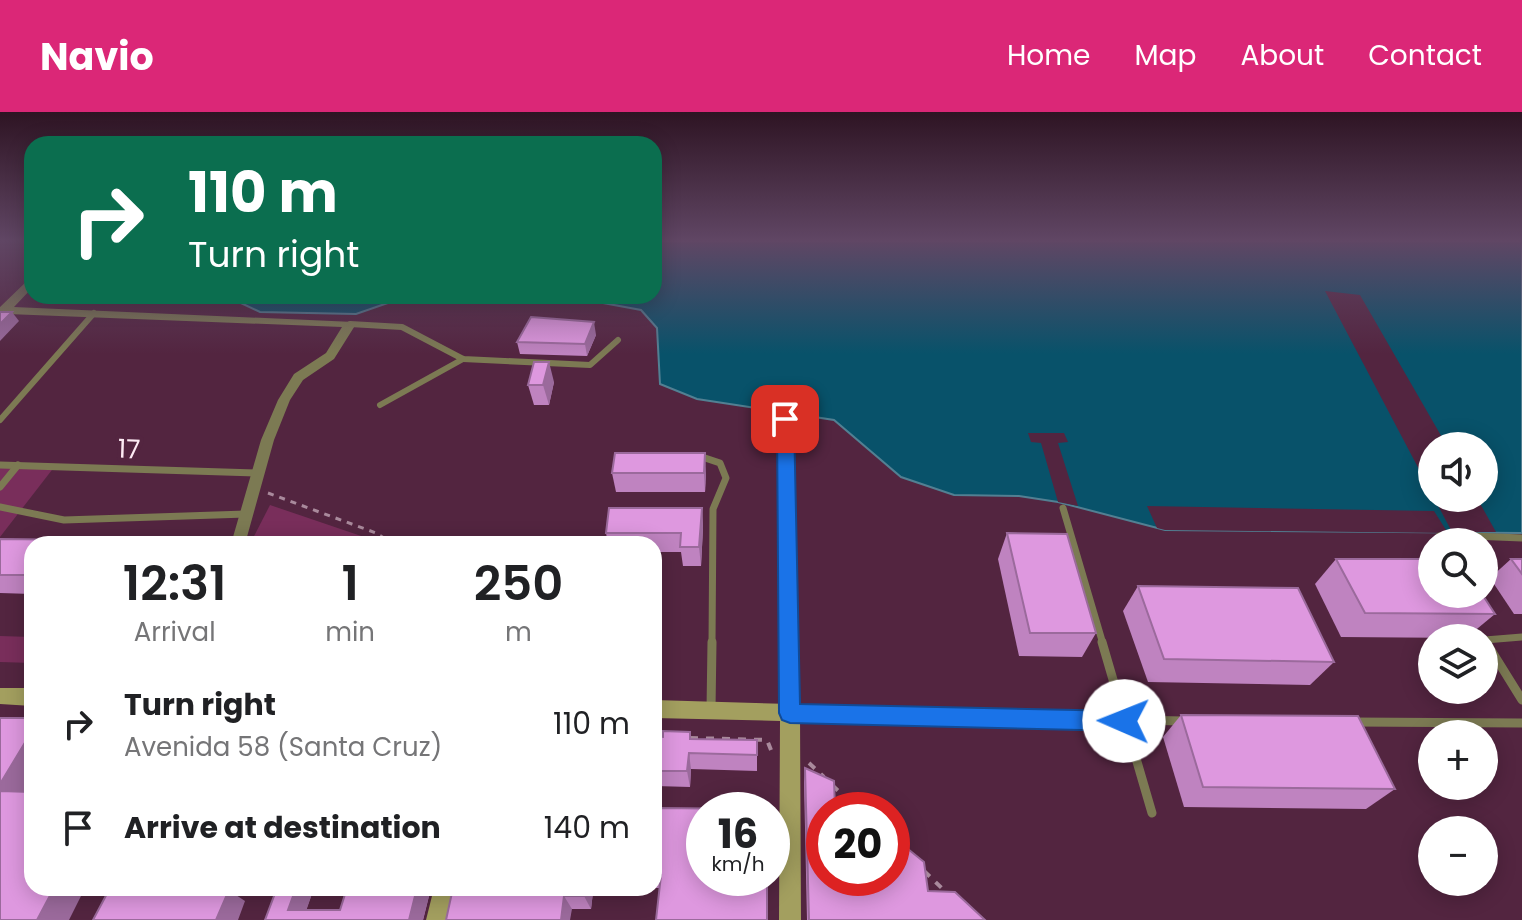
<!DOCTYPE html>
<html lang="en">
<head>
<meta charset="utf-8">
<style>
	body { margin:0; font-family:Poppins,sans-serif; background:#f2f2f2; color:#202124; height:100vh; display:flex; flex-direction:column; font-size:30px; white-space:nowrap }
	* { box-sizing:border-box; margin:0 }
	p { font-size:26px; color:#757577 }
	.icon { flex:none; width:44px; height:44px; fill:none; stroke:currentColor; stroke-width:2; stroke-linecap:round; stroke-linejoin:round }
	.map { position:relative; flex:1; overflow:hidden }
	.details { position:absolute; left:24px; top:424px; width:638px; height:360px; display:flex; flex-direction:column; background:#fff; border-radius:24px; box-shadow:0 4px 20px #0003 }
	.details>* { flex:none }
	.banner { position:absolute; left:24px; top:24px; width:638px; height:168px; border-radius:24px; box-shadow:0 4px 20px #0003; background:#0b6e4f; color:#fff; overflow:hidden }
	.fabs { position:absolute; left:1418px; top:320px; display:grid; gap:16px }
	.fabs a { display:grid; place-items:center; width:80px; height:80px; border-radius:50%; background:#fff; box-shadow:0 4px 20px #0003; font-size:40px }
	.speed { position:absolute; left:686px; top:680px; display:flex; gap:16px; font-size:40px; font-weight:700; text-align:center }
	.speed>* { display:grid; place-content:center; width:104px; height:104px; border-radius:50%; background:#fff; box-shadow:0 4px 20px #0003; line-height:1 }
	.speed small { font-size:20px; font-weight:400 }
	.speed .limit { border:12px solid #d22; background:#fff; color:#111 }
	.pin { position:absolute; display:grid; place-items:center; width:68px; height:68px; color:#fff; margin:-34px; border-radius:16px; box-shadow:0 4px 12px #0006 }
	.me { position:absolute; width:88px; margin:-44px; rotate:271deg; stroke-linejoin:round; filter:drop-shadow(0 0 6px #0008) }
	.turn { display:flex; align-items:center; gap:28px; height:168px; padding:0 32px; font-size:36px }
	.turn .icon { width:104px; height:104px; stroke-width:2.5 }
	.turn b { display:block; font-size:56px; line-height:68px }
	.eta { display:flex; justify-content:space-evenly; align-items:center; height:136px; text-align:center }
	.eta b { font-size:48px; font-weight:600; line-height:56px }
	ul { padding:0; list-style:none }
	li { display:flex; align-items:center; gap:24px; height:104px; padding:0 32px }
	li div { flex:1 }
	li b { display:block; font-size:30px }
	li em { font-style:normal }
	header { display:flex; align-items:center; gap:48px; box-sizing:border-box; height:112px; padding:0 40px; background:#db2777; color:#fff }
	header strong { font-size:38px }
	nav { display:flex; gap:44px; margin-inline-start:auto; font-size:28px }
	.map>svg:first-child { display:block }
	.green { fill:#792e5b }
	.water { fill:#08526a; stroke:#528093; stroke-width:2; fill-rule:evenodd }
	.pier { fill:#532540 }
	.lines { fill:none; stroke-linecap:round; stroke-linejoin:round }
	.path-far1 { stroke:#a98a9c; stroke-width:3; stroke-dasharray:6 6; stroke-linecap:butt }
	.path { stroke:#a98a9c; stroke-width:4; stroke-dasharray:8 8; stroke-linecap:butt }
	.lane-far2 { stroke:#7c7a53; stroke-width:6 }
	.lane-far1 { stroke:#7c7a53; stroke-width:7 }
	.lane { stroke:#7c7a53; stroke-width:9 }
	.street { fill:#7c7a53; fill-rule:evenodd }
	.secondary { fill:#a39f5f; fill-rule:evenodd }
	.wall { fill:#bf83c0 }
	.shaded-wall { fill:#9b6a9c }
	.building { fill:#de98df; stroke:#9b6a9c; stroke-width:2 }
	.route { fill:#1a73e8; stroke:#114b97; stroke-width:2 }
	.labels { text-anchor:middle; stroke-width:8; stroke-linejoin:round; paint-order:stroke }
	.street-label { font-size:26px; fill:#fdebf4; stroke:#532540 }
</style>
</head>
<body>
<header>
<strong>Navio</strong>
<nav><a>Home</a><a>Map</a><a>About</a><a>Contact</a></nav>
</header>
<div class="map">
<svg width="1522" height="808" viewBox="0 0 1522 808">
	<rect width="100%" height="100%" fill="#532540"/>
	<g class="green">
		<path d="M 0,353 L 55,354 L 0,425 Z"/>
		<path d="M 270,393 L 370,427 L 377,432 L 250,432 Z"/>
		<path d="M 0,524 L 32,525 L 32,551 L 0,550 Z"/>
	</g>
	<g class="water">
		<path d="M 654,129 L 1522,129 L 1522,421 L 1165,418 L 1058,390 L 1019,384 L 954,383 L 901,365 L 834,308 L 697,287 L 660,272 L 657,216 L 641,198 L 565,184 L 654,184 ZM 1432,334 L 1484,334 L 1484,386 L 1432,386 Z"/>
		<path d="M 226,184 L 408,184 L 356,202 L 260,200 Z"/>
	</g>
	<g class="pier">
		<path d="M 1325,179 L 1360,183 L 1447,334 L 1432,334 L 1432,382 Z"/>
		<path d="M 1028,321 L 1064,321 L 1068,330 L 1058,331 L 1078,394 L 1058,390 L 1041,331 L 1031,330 Z"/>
		<path d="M 1434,386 L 1477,386 L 1496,420 L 1452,420 Z"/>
		<path d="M 1147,394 L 1434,399 L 1448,421 L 1165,418 L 1157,416 Z"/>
	</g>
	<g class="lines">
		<path class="path-far1" d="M 268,381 L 376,421 L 393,432"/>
		<g class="path">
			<path d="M 690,626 L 767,628 L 771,638"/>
			<path d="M 809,651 L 824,665"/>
			<path d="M 832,673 L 859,698"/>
			<path d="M 924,759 L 948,782"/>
		</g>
		<g class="lane-far2">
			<path d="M 350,212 L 402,215 L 463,247 L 590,253 L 618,228"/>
			<path d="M 380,293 L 463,247"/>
			<path d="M 0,308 L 94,201"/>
		</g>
		<g class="lane-far1">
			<path d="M 699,344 L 720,351 L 726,366 L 713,397 L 712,532"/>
			<path d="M 0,353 L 256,361"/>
			<path d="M 0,375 L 18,353"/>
			<path d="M 0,395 L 64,408 L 246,402"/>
			<path d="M 1063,396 L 1103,532"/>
			<path d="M 1437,430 L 1439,424 L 1446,423 L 1522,426"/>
			<path d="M 1484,527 L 1487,532"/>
			<path d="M 1485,528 L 1522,525"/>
		</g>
		<g class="lane">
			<path d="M 1102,530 L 1152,701"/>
			<path d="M 1486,530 L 1522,588"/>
			<path d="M 711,597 L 712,530"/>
			<path d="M 792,601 L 1183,609"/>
			<path d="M 1352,610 L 1522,611"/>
		</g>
		<g class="street">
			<path d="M 32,167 L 32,176 L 14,195 L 354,210 L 356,212 L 334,247 L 303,268 L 290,288 L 274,328 L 245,432 L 231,432 L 261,328 L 278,288 L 294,262 L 326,241 L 342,215 L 8,202 L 0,206 L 0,195 L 28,168 Z"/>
			<path d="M 785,303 L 791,307 L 798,601 L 796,606 L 790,609 L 784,606 L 782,601 L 779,307 Z"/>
		</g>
		<g class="secondary">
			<path d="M 0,576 L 32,576 L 32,594 L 0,592 Z"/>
			<path d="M 654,588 L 790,592 L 797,595 L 800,601 L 801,808 L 779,808 L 780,609 L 654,606 Z"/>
			<path d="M 434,776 L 456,776 L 448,808 L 426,808 Z"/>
		</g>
	</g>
	<g class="wall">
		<path d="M 596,223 L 587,244 L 520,242 L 517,230 Z"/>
		<path d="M 554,270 L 549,293 L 534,293 L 528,273 Z"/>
		<path d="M 612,361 L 706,361 L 705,380 L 616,380 Z"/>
		<path d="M 702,396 L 703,416 L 701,454 L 683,454 L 681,440 L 654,440 L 654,432 L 608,432 L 606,421 Z"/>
		<path d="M 1007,421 L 1096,521 L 1082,545 L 1019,544 L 998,447 Z"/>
		<path d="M 0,427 L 92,428 L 97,432 L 32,432 L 32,482 L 0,481 Z"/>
		<path d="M 1336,447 L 1495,502 L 1466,526 L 1341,525 L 1315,472 Z"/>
		<path d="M 1511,447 L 1522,447 L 1522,502 L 1514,502 L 1490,466 Z"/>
		<path d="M 1138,474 L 1334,550 L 1310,573 L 1148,570 L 1123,499 Z"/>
		<path d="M 1181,603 L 1395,677 L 1366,697 L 1184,695 L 1163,625 Z"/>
		<path d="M 654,624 L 691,627 L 757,628 L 757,659 L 691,657 L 690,675 L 655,674 L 654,686 Z"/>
		<path d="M 805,656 L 835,696 L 928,779 L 985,808 L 807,808 L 804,670 Z"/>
		<path d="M 654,696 L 767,808 L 659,776 L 641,776 L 654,776 Z"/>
		<path d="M 263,776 L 314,776 L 306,798 L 340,798 L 347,776 L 431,776 L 423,808 L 265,808 L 274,784 Z"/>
		<path d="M 453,776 L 593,780 L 591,797 L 572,797 Z"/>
	</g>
	<g class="shaded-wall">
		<path d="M 12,200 L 19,209 L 0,229 L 0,212 Z"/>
		<path d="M 594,210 L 596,223 L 587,244 L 585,232 Z"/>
		<path d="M 549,250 L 554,270 L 549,293 L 543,273 Z"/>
		<path d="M 705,341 L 706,361 L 705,380 L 704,361 Z"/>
		<path d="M 702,396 L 703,416 L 701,454 L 699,435 Z"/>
		<path d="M 32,619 L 32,675 L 21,694 L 0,682 L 0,672 Z"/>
		<path d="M 689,641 L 691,657 L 690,675 L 687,659 Z"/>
		<path d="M 54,776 L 85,776 L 69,808 L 37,808 Z"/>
		<path d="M 214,776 L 235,776 L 233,781 L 245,789 L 238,808 L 216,808 Z"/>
		<path d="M 296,776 L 314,776 L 303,808 L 288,798 Z"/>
		<path d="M 417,776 L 431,776 L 423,808 L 409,808 Z"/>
		<path d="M 586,776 L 591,776 L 593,780 L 591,797 L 584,784 Z"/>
		<path d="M 564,784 L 572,797 L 570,808 L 561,808 Z"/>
	</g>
	<g class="building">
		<path d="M 0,200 L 12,200 L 0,212 Z"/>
		<path d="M 531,205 L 594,210 L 585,232 L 517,230 Z"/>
		<path d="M 534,250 L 549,250 L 543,273 L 528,273 Z"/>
		<path d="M 615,341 L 705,341 L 704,361 L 612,361 Z"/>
		<path d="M 609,396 L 702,396 L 699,435 L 680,435 L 681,421 L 606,421 Z"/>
		<path d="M 1007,421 L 1067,422 L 1096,521 L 1030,521 Z"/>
		<path d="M 0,427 L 92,428 L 90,432 L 32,432 L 32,463 L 0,463 Z"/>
		<path d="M 1336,447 L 1432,447 L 1432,482 L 1482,482 L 1495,502 L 1365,501 Z"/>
		<path d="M 1511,447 L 1522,447 L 1522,462 Z"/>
		<path d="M 1138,474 L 1298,476 L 1334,550 L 1164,547 Z"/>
		<path d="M 1181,603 L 1358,604 L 1395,677 L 1203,675 Z"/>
		<path d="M 0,606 L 32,606 L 32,619 L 0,672 Z"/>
		<path d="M 663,619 L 690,620 L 690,627 L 757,628 L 757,643 L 689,641 L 687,659 L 654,659 L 654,624 L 663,625 Z"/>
		<path d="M 805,656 L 834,669 L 835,696 L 864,698 L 824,698 L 824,766 L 892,766 L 892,724 L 924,750 L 928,779 L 955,780 L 985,808 L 809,808 Z"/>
		<path d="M 32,678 L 32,776 L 54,776 L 37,808 L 0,808 L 0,679 L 31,680 Z"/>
		<path d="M 654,696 L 768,697 L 704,698 L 704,766 L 767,766 L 767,808 L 656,808 L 661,763 L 654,763 Z"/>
		<path d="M 110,776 L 214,776 L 213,778 L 229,778 L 216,808 L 93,808 Z"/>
		<path d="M 277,776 L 296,776 L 288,798 L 340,798 L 347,776 L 417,776 L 409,808 L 265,808 Z"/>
		<path d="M 453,776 L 586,776 L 584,784 L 564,784 L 561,808 L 446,808 Z"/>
	</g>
	<linearGradient id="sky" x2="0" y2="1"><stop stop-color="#2e1423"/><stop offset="0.53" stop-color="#604664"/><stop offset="1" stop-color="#604664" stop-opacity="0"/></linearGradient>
	<rect width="1522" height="242" fill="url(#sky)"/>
	<path class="route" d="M 785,301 L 794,307 L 800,592 L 1124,599 L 1132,602 L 1135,609 L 1132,616 L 1124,619 L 790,611 L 782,608 L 779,601 L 777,307 Z"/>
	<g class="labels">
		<g class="street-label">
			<text transform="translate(129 337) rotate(2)" y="9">17</text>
		</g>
	</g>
</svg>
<div class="fabs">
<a><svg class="icon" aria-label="sound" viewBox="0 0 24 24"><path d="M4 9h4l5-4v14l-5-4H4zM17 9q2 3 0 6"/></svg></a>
<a><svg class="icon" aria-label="search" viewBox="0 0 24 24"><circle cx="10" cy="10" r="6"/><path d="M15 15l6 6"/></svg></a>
<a><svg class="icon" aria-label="layers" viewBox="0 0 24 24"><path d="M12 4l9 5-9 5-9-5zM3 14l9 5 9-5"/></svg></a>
<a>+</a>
<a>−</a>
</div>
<div class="speed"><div>16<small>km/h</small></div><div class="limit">20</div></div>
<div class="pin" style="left:785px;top:307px;background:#d93025"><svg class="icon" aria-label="arrive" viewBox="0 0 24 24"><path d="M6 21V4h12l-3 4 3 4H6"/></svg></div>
<svg class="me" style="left:1124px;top:609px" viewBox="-20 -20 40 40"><circle r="19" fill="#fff"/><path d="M0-13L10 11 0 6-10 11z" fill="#1a73e8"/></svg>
<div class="banner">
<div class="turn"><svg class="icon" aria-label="right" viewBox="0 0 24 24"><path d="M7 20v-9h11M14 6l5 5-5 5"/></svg><div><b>110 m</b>Turn right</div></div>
</div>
<section class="details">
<div class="eta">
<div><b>12:31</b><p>Arrival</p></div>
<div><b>1</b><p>min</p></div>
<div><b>250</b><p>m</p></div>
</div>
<ul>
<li><svg class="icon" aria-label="right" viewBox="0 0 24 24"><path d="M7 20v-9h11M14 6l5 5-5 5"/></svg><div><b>Turn right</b><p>Avenida 58 (Santa Cruz)</p></div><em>110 m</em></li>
<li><svg class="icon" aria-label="arrive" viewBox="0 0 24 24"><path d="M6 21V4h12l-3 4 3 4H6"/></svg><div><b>Arrive at destination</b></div><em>140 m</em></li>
</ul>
</section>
</div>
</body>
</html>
